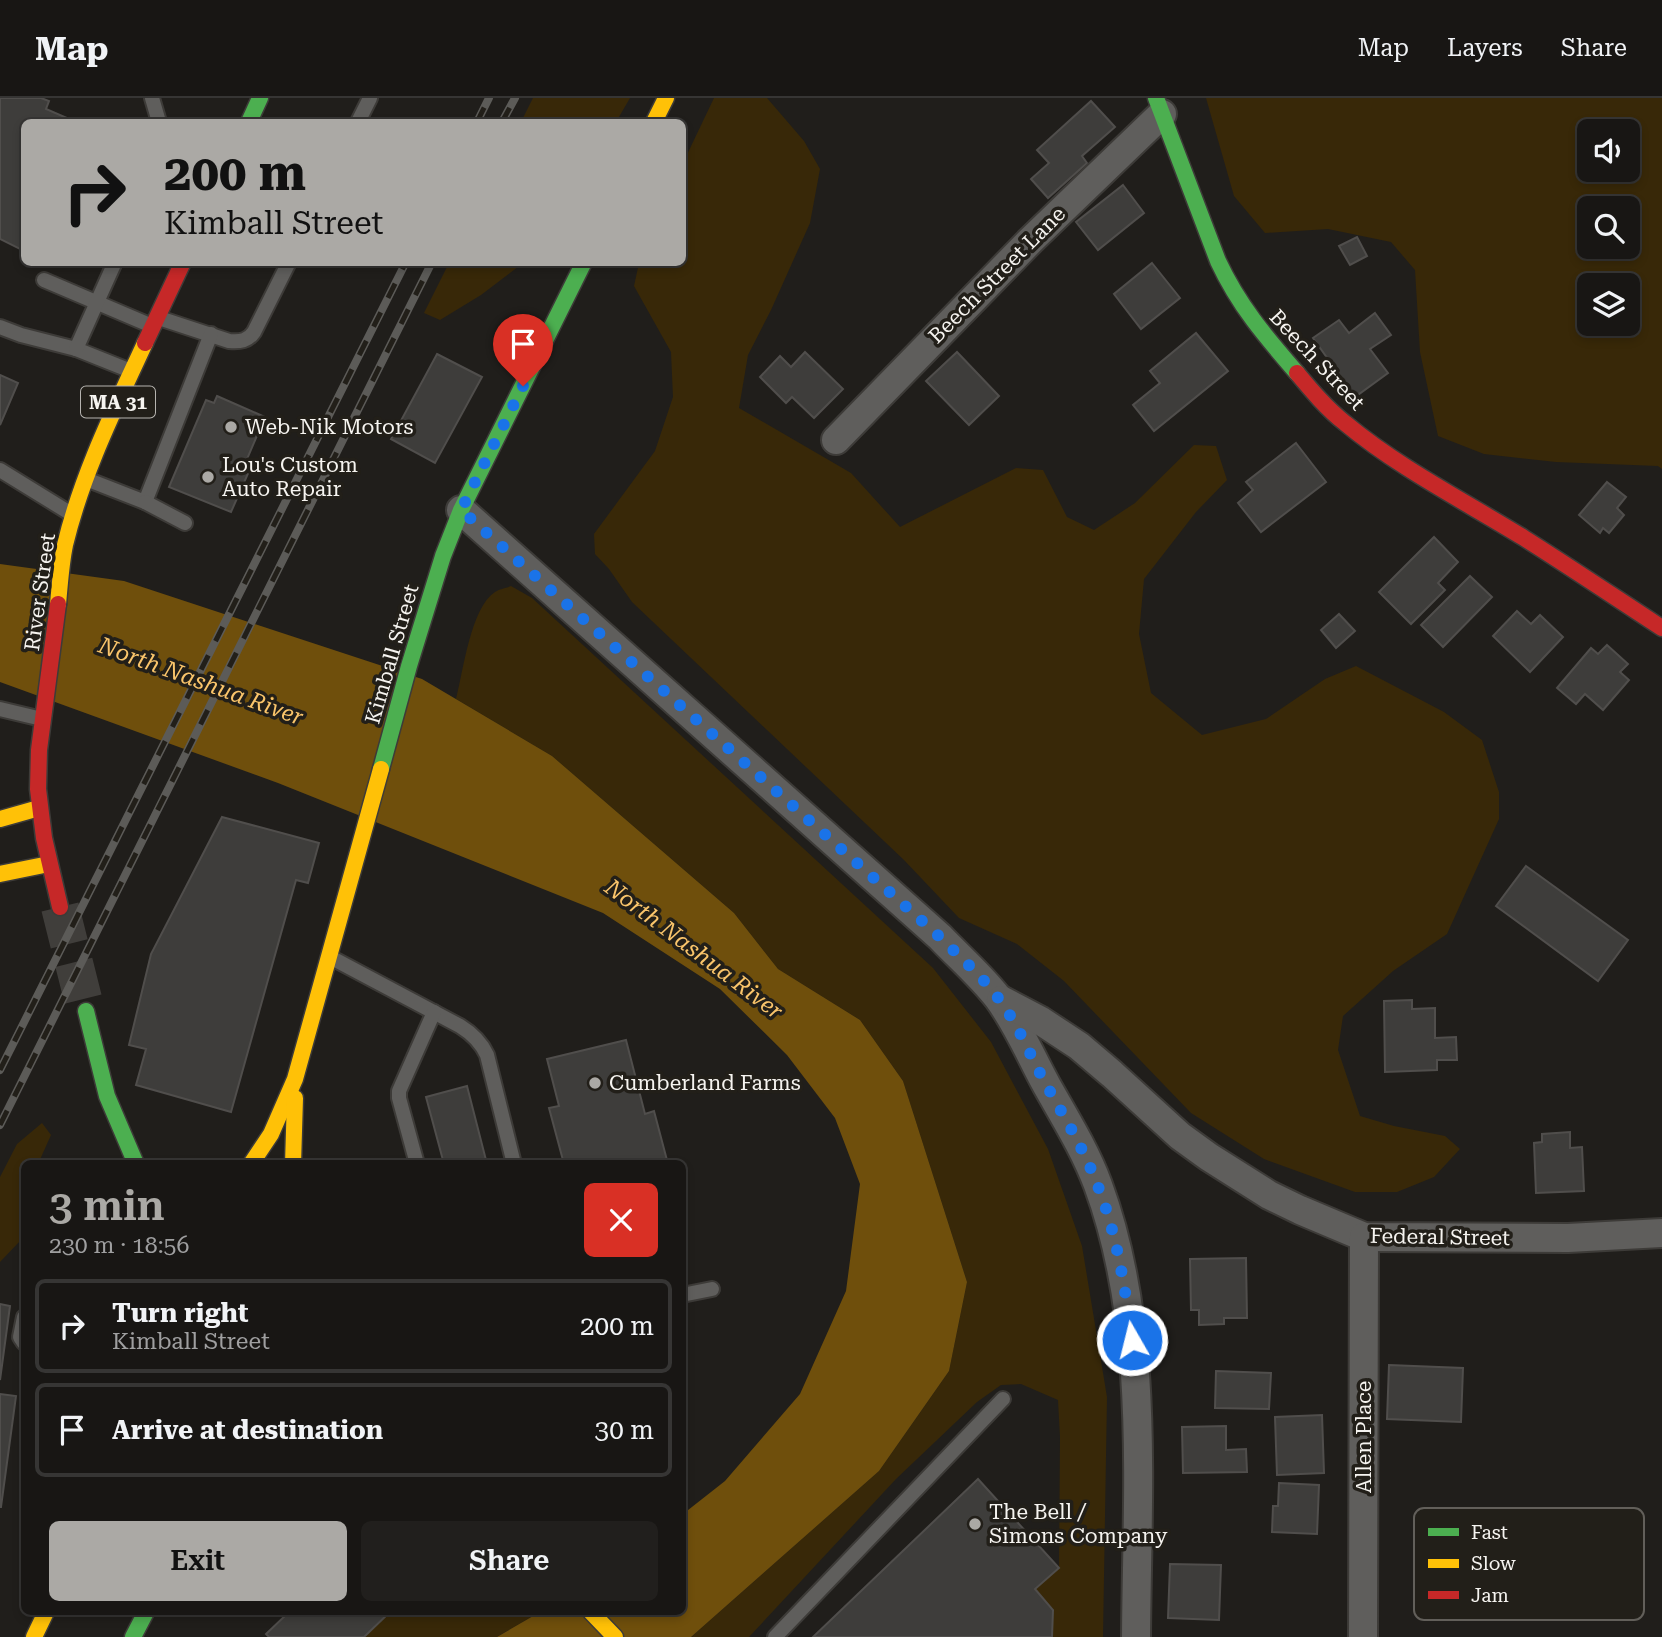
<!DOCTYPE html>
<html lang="en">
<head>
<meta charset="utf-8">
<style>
	body { margin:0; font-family:"Roboto Serif",serif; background:#211f1d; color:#f1f3f6; height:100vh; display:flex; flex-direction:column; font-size:26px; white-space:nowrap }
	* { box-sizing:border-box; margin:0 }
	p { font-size:23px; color:#9f9fa0 }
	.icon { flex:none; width:38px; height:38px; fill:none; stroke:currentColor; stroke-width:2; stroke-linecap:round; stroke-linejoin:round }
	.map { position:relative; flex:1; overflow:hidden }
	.side { position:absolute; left:21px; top:1062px; width:665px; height:455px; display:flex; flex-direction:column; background:#181614; border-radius:10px; box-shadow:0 4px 10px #0003,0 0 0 2px #363534 }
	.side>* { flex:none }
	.guide { position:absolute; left:21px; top:21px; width:665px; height:147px; border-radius:10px; box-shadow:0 4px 10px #0003,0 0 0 2px #363534; background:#aba9a5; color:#111; overflow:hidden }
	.tools { position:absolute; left:1577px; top:21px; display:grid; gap:14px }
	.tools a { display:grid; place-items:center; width:63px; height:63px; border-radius:10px; background:#181614; box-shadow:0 4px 10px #0003,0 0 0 2px #363534; font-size:35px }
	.pin { position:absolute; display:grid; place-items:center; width:60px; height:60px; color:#fff; margin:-72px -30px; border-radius:50% 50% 50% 0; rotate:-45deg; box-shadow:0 0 7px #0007 }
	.pin .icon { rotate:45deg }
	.me { position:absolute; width:77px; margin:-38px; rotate:352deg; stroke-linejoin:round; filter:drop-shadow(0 0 5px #0008) }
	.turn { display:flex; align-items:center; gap:24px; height:147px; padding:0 28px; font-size:32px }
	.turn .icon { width:91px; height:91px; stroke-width:2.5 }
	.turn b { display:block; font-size:49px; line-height:60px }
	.round { display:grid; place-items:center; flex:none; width:74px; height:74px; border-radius:10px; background:#211f1d }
	.head { display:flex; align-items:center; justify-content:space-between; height:119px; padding:0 28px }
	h1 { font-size:42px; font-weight:600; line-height:52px; color:#aba9a5 }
	.button { display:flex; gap:14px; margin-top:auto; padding:14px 28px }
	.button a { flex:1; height:80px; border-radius:10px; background:#aba9a5; color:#111; font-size:28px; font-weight:600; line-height:80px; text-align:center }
	.button a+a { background:#211f1d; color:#f1f3f6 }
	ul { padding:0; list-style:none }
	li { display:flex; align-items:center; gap:21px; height:94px; margin:0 14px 10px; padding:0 14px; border:4px solid #363534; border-radius:10px }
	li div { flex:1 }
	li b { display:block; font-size:26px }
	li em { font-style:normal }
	header { display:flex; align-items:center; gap:42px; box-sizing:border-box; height:98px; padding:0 35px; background:#181614; border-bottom:2px solid #363534 }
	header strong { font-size:33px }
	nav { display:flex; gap:38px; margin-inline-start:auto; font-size:24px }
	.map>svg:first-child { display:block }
	.green { fill:#382808; fill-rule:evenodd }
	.water { fill:#6f4f0c }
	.building { fill:#3e3d3b; stroke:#504e4c; stroke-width:2 }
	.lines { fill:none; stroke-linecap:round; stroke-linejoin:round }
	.highway-tunnel { stroke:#403e3b; stroke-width:38; stroke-dasharray:38 19; stroke-linecap:butt }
	.lane-casing { stroke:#3d3b38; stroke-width:18 }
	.street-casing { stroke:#3d3b38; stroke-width:32 }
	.fast-casing { stroke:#3d3b38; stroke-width:19 }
	.slow-casing { stroke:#3d3b38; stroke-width:19 }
	.jam-casing { stroke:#3d3b38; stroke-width:19 }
	.lane { stroke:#5f5e5c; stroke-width:14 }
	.street { stroke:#5f5e5c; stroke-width:28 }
	.fast { stroke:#4caf50; stroke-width:16 }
	.slow { stroke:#ffc107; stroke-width:16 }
	.jam { stroke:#c62828; stroke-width:16 }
	.rail-casing { stroke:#5c5b58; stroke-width:8 }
	.rail { stroke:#221f19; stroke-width:5; stroke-dasharray:16; stroke-linecap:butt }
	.route { stroke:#1a73e8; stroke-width:12; stroke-dasharray:0 21.6 }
	.poi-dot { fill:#aba9a5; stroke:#221f19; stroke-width:2.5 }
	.labels { text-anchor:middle; stroke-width:7; stroke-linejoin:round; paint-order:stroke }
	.shield { fill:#221f19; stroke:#b6b4b0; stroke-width:2 }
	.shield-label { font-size:19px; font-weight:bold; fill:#f6f4f0 }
	.street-label { font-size:21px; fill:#f6f4f0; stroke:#221f19 }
	.poi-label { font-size:21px; fill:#f6f4f0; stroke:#221f19; text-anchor:start }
	.water-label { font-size:23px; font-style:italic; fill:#fac56b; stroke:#221f19 }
	.key { fill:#221f19; stroke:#625f5a; stroke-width:2 }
	.key-label { font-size:19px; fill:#f6f4f0 }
</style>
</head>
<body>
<header>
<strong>Map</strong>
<nav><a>Map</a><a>Layers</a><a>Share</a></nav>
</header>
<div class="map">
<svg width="1662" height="1539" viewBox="0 0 1662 1539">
	<rect width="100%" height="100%" fill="#201e1b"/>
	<g class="green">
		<path d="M 533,0 L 630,0 L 616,24 L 521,24 Z"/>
		<path d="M 714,0 L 767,0 L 804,43 L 820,71 L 810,125 L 771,212 L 748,257 L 739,310 L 851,375 L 900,429 L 1016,370 L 1043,372 L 1067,419 L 1094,432 L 1135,405 L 1194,347 L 1216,348 L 1227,382 L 1196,414 L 1144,481 L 1139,536 L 1151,595 L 1202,637 L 1266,621 L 1325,581 L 1356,568 L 1444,614 L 1482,642 L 1499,694 L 1499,721 L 1447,836 L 1393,873 L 1343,918 L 1338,952 L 1360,1018 L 1394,1028 L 1445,1038 L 1460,1051 L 1434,1079 L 1397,1094 L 1355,1094 L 1264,1061 L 1191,1015 L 1064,883 L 1017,846 L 959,820 L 904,762 L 632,504 L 609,471 L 595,456 L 594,436 L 655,353 L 673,299 L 671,254 L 634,188 L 639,165 L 682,164 L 683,65 Z"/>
		<path d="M 1206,0 L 1662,0 L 1662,371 L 1658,368 L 1556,364 L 1484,356 L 1438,338 L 1420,254 L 1415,172 L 1391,144 L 1328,131 L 1265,135 L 1234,98 ZM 1628,33 L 1628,72 L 1589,72 L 1589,33 ZM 1589,110 L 1628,110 L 1628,149 L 1589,149 ZM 1628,187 L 1628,226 L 1589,226 L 1589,187 Z"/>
		<path d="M 449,165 L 449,164 L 523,165 L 481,197 L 440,222 L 424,215 Z"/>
		<path d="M 511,488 L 532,500 L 933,870 L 991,944 L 1048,1051 L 1082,1148 L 1107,1299 L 1103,1539 L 1052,1539 L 1053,1512 L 1035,1491 L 1059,1470 L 1060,1339 L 1058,1302 L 1021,1286 L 1001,1287 L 977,1304 L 896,1381 L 749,1539 L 691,1539 L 879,1373 L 949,1273 L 967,1184 L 903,983 L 860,922 L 778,871 L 734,815 L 552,658 L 456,601 C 463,574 471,509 495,494 C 499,491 506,490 511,488 Z"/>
		<path d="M 42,1025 L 51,1037 L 38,1066 L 24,1066 L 24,1119 L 20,1143 L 0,1164 L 0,1079 L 17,1046 Z"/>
		<path d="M 390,1514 L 529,1514 L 531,1519 L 497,1539 L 364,1539 Z"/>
	</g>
	<path class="water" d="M 0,466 L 124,483 L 422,581 L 552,658 L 734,815 L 778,871 L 860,922 L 903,983 L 967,1184 L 949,1273 L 879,1373 L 691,1539 L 497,1539 L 540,1514 L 682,1514 L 683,1416 L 725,1383 L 800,1296 L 846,1193 L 860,1086 L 835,1020 L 787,957 L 720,891 L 603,815 L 278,685 L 0,584 Z"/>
	<g class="building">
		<path d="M 0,0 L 41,0 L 49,3 L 46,11 L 76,24 L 24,24 L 24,153 L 0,141 Z"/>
		<path d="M 1091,3 L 1115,29 L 1082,58 L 1087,65 L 1048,100 L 1031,81 L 1049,65 L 1037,52 Z"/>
		<path d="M 1123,87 L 1144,115 L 1098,152 L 1076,124 Z"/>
		<path d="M 1357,139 L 1367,158 L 1350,167 L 1339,148 Z"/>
		<path d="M 1152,165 L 1180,200 L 1141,231 L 1114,196 Z"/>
		<path d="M 1375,215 L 1391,237 L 1370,251 L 1388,275 L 1355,299 L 1313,240 L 1339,222 L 1349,235 Z"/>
		<path d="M 1196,235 L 1228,273 L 1154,333 L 1133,307 L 1160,285 L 1150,273 Z"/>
		<path d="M 805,254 L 843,291 L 814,320 L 792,299 L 786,305 L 760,279 L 780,258 L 791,269 Z"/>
		<path d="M 957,254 L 999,298 L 969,327 L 926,283 Z"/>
		<path d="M 437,256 L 482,279 L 435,365 L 391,341 Z"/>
		<path d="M 0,277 L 18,285 L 0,327 Z"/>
		<path d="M 217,298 L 265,319 L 244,368 L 250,371 L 231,414 L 169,389 L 206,302 L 214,305 Z"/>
		<path d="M 1296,345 L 1326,384 L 1261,434 L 1238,405 L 1253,392 L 1246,384 Z"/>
		<path d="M 1607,384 L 1626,399 L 1617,410 L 1624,417 L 1609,435 L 1603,430 L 1600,435 L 1579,417 Z"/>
		<path d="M 1434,439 L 1458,464 L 1438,485 L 1445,492 L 1411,526 L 1379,494 Z"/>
		<path d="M 1470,478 L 1492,499 L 1443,549 L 1421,527 Z"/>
		<path d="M 1517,513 L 1531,526 L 1540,517 L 1563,539 L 1530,574 L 1493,538 Z"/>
		<path d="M 1339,516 L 1355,533 L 1336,550 L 1321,532 Z"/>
		<path d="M 1607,547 L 1628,566 L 1620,574 L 1629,582 L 1603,612 L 1585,596 L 1576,606 L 1557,590 L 1591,550 L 1598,556 Z"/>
		<path d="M 222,719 L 319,745 L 308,785 L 296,782 L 231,1014 L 136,987 L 146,951 L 129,947 L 151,856 Z"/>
		<path d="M 1526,768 L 1628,842 L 1598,883 L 1496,808 Z"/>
		<path d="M 1412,902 L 1412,911 L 1435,910 L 1435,940 L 1456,939 L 1457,962 L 1437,962 L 1437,972 L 1385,974 L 1384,903 Z"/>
		<path d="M 626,942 L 645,1016 L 654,1013 L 668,1066 L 564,1066 L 549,1010 L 559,1008 L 547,961 Z"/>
		<path d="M 467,988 L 487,1066 L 444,1066 L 426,999 Z"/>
		<path d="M 1570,1034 L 1570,1050 L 1582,1049 L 1584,1093 L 1536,1095 L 1534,1045 L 1542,1044 L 1542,1036 Z"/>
		<path d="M 1246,1160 L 1247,1220 L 1224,1220 L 1224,1226 L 1199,1227 L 1199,1212 L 1191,1212 L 1190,1161 Z"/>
		<path d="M 0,1206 L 10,1208 L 0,1282 Z"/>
		<path d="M 1389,1267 L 1463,1270 L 1461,1324 L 1387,1321 Z"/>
		<path d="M 1216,1273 L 1271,1275 L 1269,1311 L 1215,1310 Z"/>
		<path d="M 0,1296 L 16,1298 L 1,1409 L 0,1409 Z"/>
		<path d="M 1322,1317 L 1324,1375 L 1277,1377 L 1275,1319 Z"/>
		<path d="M 1226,1328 L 1226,1352 L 1246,1351 L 1247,1374 L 1183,1375 L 1182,1329 Z"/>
		<path d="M 978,1381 L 1059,1470 L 1035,1491 L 1053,1512 L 1052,1539 L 813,1539 Z"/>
		<path d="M 1279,1385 L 1319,1387 L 1317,1436 L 1272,1434 L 1273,1408 L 1278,1408 Z"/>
		<path d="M 1170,1466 L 1221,1467 L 1219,1522 L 1168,1520 Z"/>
		<path d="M 289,1514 L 390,1514 L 364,1539 L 269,1539 L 266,1536 Z"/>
	</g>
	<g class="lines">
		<path class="highway-tunnel" d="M 60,809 L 86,913"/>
		<g class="lane-casing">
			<g id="lane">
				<path d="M 152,0 L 159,24"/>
				<path d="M 358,24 L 370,0"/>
				<path d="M 44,182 L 152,228"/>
				<path d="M 159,220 L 229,243 C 240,244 248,243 254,234 L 289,164"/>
				<path d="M 0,229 L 21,237 L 76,251 L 131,273"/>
				<path d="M 76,251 L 115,164"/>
				<path d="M 0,372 L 73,417"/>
				<path d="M 86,381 L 145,404 L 211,236"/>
				<path d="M 145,404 L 185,425"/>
				<path d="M 0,611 L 42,621"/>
				<path d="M 330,859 L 460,928 C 473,936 481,944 487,957 L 514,1066"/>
				<path d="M 417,1066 L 399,1000 L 399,993 L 434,914"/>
				<path d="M 682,1197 L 712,1191"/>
				<path d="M 24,1219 L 20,1239 L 24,1245"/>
				<path d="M 775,1539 L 1003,1301"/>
			</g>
		</g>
		<g class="street-casing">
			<g id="street">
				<path d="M 836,342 L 1030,143 L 1162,16"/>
				<path d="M 461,412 L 940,839 C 959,859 981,878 998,900 C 1018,927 1031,959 1047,988 C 1065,1020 1085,1052 1098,1087 C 1150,1228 1137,1391 1136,1539"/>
				<path d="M 1001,902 L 1041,923 L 1079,948 L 1112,976 L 1180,1038 L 1209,1059 L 1269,1097 L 1300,1112 L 1364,1139 L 1568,1140 L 1662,1135"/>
				<path d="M 1363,1539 L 1364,1139"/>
			</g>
		</g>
		<g class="fast-casing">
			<g id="fast">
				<path d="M 1156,0 L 1218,163 C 1239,208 1265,238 1297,275"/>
				<path d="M 249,24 L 260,0"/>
				<path d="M 381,671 L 409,568 L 443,458 L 461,412 L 584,164"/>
				<path d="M 86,913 L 107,998 L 136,1066"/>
				<path d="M 133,1539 L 146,1514"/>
			</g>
		</g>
		<g class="slow-casing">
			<g id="slow">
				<path d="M 654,24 L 666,0"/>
				<path d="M 58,506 C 60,486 61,466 65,447 C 82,376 115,310 145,245"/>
				<path d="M 0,721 L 39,710"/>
				<path d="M 0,776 L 49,766"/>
				<path d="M 251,1066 L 271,1036 L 295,981 L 381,671"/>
				<path d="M 293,1066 L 295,1000"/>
				<path d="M 591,1514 L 615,1539"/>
				<path d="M 34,1539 L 46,1514"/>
			</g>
		</g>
		<g class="jam-casing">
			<g id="jam">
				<path d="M 145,245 L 183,164"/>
				<path d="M 1297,275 C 1312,293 1327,311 1345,325 C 1399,370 1464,403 1524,440 C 1570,469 1616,500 1662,530"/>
				<path d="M 58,506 L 39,652 L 38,691 L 44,740 L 60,809"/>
			</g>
		</g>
		<use href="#lane" class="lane"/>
		<use href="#street" class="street"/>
		<use href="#fast" class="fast"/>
		<use href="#slow" class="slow"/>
		<use href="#jam" class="jam"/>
		<g class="rail-casing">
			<g id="rail">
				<path d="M 477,24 L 489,0"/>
				<path d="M 502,24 L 515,0"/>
				<path d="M 0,972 L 406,164"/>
				<path d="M 0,1027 L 432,164"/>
			</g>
		</g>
		<use href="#rail" class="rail"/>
	</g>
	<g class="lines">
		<path class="route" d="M 523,288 L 461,412 L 940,839 C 960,859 982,878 999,901 C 1017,925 1029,954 1043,981 C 1062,1015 1083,1049 1097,1086 C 1117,1135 1125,1190 1132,1242"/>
	</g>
	<g class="poi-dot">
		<circle cx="231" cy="329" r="7"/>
		<circle cx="208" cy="379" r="7"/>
		<circle cx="595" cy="985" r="7"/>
		<circle cx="975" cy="1426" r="7"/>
	</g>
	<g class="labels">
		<rect class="shield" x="81" y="288.5" width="74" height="31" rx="5"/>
		<g class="shield-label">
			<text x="118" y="311">MA 31</text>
		</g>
		<g class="street-label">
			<text transform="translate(997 177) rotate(-45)" y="7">Beech Street Lane</text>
			<text transform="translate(1317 262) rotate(47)" y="7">Beech Street</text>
			<text transform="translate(40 494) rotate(-82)" y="7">River Street</text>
			<text transform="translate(392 556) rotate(-74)" y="7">Kimball Street</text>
			<text transform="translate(1440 1139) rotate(1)" y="7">Federal Street</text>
			<text transform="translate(1364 1339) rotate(-90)" y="7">Allen Place</text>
		</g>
		<g class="poi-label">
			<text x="245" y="336">Web-Nik Motors</text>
			<text x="222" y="374">Lou's Custom<tspan x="222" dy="24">Auto Repair</tspan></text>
			<text x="609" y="992">Cumberland Farms</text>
			<text x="989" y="1421">The Bell /<tspan x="989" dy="24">Simons Company</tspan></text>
		</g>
		<g class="water-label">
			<text transform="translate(201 583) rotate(20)" y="8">North Nashua River</text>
			<text transform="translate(694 851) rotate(37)" y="8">North Nashua River</text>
		</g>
	</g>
	<rect x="1414" y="1410" width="230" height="112" rx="10" class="key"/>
	<rect x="1428" y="1430" width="31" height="8" fill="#4caf50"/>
	<rect x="1428" y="1461" width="31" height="9" fill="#ffc107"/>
	<rect x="1428" y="1493" width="31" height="8" fill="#c62828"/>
	<g class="key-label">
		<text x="1471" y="1441">Fast</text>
		<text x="1471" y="1472">Slow</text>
		<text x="1471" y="1504">Jam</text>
	</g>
</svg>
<div class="tools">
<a><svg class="icon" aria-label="sound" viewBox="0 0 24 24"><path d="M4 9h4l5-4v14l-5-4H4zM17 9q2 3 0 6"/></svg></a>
<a><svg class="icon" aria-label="search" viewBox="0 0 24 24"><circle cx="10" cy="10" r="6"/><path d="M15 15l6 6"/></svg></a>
<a><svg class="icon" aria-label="layers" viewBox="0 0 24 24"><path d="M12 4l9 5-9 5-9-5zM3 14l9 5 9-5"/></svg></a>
</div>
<div class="pin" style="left:523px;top:288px;background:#d93025"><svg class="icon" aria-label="arrive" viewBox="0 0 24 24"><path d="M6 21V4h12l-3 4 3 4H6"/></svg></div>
<svg class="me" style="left:1132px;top:1242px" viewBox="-20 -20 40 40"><circle r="17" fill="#1a73e8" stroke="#fff" stroke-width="3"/><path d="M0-11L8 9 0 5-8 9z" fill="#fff"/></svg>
<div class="guide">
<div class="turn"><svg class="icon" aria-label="right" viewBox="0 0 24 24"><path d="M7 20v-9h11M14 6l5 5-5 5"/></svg><div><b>200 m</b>Kimball Street</div></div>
</div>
<section class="side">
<div class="head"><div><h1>3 min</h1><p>230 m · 18:56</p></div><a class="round" style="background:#d93025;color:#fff"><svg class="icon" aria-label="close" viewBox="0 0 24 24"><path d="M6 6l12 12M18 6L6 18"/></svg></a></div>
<ul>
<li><svg class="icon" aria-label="right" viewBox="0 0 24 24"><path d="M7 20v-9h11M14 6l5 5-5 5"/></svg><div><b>Turn right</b><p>Kimball Street</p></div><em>200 m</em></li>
<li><svg class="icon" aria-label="arrive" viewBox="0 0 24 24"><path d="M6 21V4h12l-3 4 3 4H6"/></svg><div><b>Arrive at destination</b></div><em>30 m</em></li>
</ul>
<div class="button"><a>Exit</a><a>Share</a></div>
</section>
</div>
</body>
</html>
